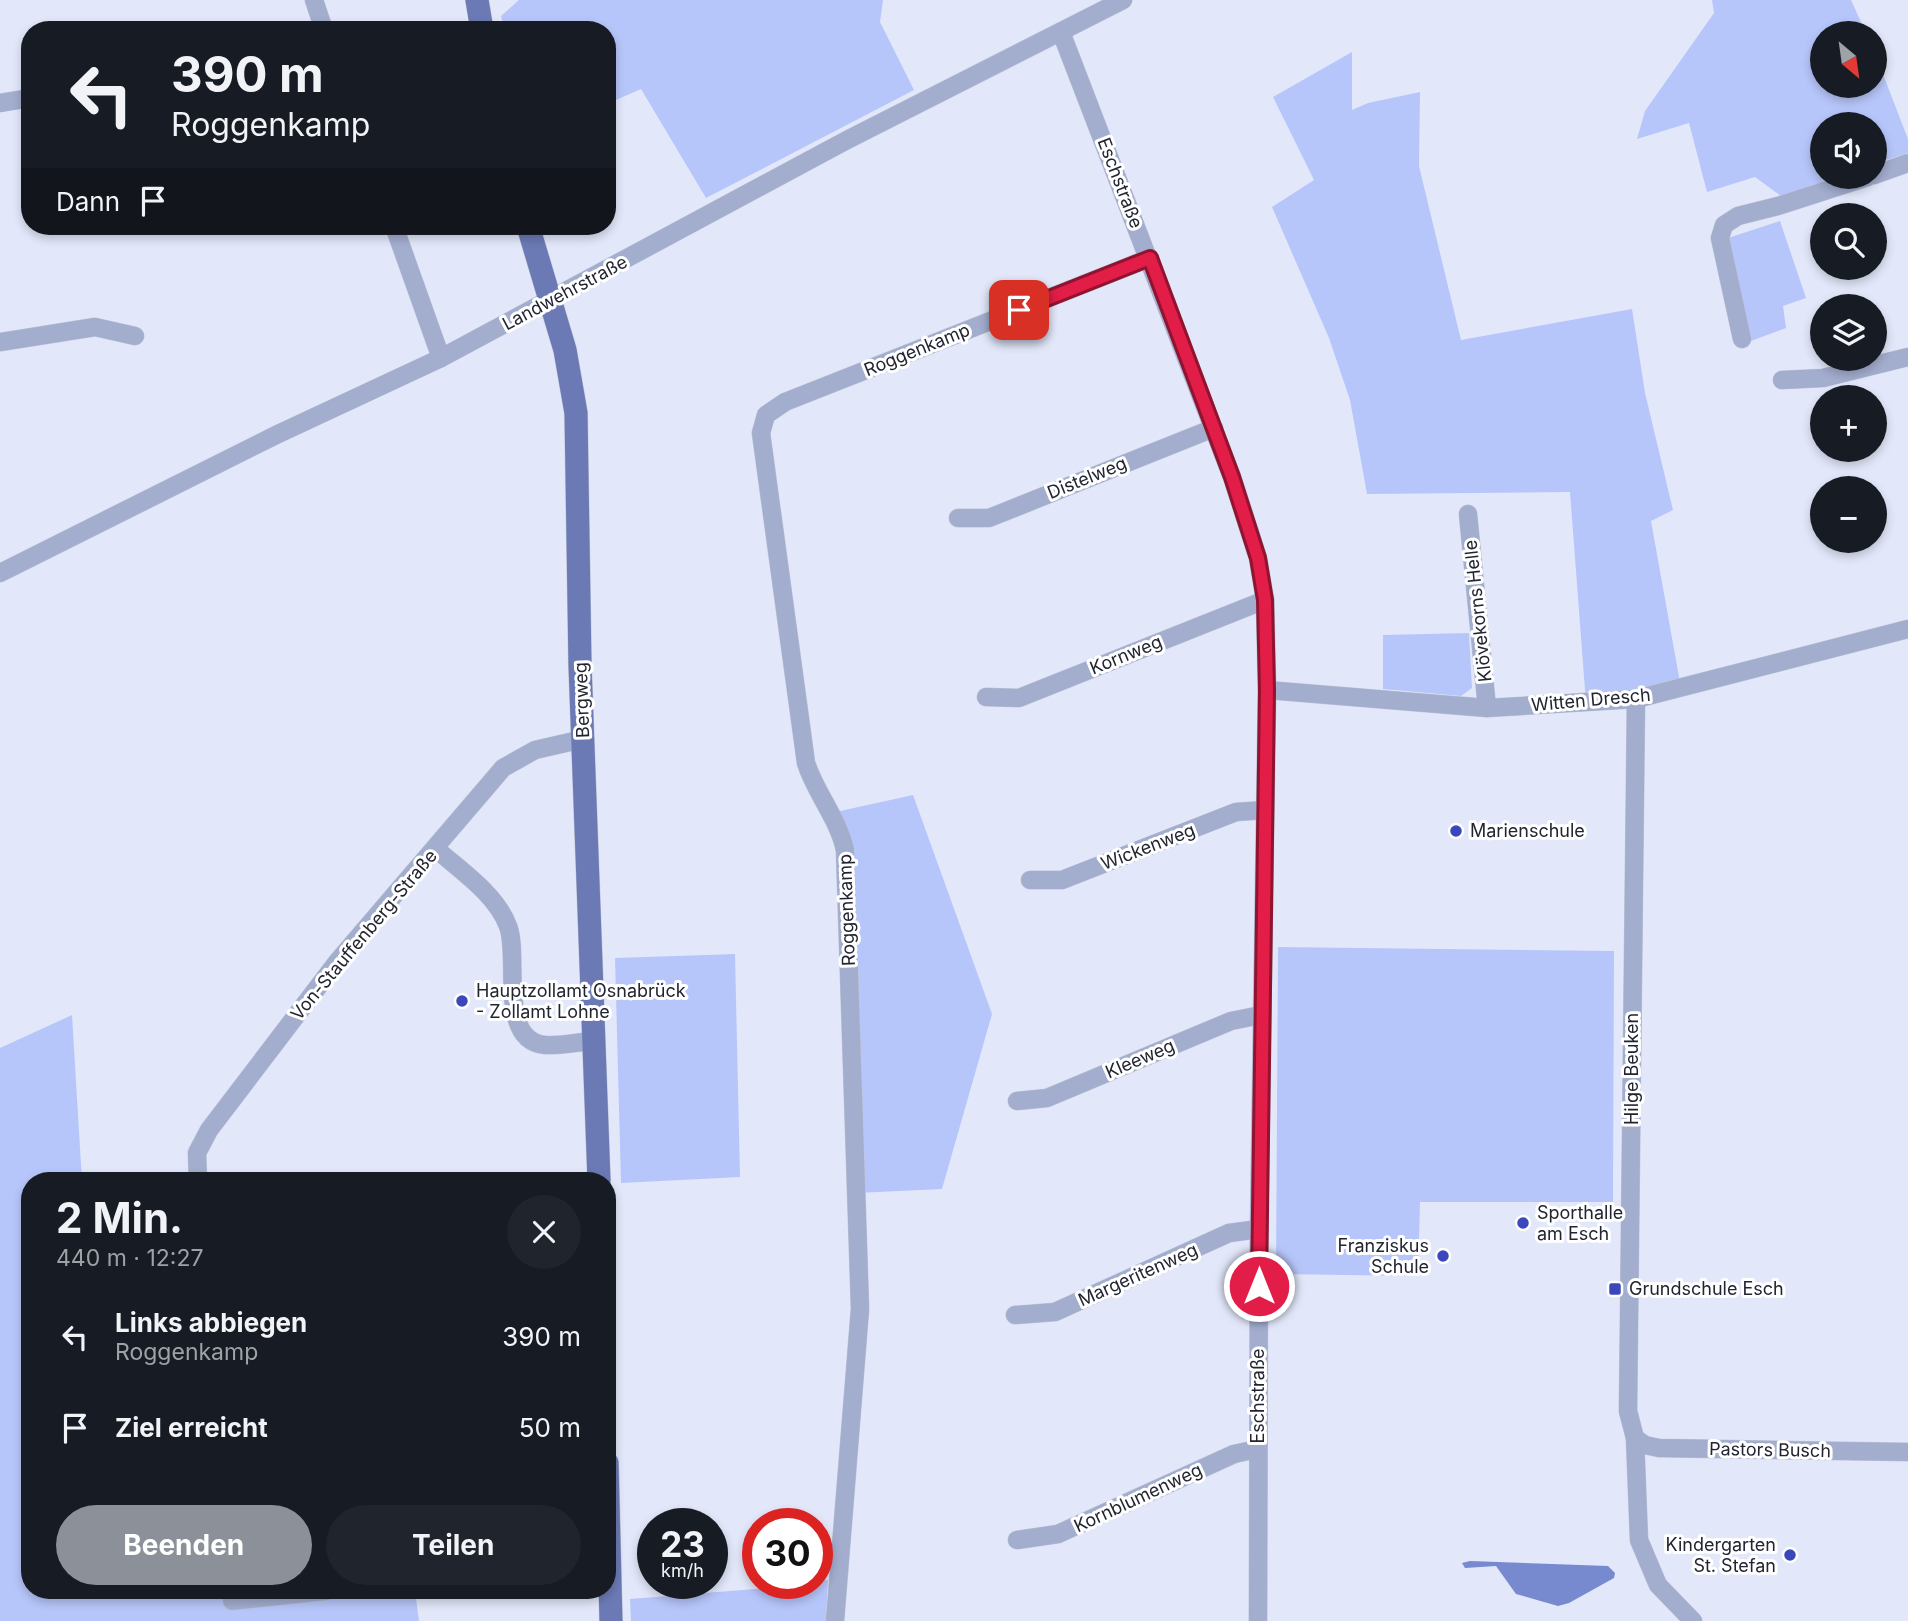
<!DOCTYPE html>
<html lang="de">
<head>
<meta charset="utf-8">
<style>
	body { margin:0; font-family:Inter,sans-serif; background:#20242c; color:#f1f3f6; height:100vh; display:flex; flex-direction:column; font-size:26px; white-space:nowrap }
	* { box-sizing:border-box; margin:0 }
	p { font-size:23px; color:#9ea1a6 }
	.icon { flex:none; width:38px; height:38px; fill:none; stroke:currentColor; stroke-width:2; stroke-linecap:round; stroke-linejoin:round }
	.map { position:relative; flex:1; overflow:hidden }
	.side { position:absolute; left:21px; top:1172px; width:595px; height:427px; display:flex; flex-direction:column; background:#171b24; border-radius:28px; box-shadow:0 4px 10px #0003 }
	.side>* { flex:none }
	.hud { position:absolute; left:21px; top:21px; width:595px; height:214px; border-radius:28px; box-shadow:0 4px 10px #0003; background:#171b24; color:#f1f3f6; overflow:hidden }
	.needle { width:46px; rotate:151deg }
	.buttons { position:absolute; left:1810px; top:21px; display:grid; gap:14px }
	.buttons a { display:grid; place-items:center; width:77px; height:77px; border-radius:50%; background:#171b24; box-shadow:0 4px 10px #0003; font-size:35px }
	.speed { position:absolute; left:637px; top:1508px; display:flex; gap:14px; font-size:35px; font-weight:700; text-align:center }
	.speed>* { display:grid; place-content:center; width:91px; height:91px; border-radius:50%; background:#171b24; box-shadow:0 4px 10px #0003; line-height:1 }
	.speed small { font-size:18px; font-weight:400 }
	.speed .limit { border:10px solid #d22; background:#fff; color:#111 }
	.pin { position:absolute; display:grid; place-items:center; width:60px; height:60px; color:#fff; margin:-30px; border-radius:14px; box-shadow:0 4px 10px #0006 }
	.me { position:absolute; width:77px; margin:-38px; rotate:0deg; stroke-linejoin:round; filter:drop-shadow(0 0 5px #0008) }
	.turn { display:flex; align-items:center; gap:24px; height:147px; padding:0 35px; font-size:32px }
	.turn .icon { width:91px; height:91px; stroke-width:2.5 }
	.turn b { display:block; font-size:49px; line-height:60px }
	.then { display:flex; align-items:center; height:66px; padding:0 35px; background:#0003; gap:14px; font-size:26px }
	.round { display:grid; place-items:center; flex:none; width:74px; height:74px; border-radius:37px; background:#20242c }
	.headline { display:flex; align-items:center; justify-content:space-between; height:119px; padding:0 35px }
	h1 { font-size:42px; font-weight:700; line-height:52px }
	.button { display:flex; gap:14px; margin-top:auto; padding:14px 35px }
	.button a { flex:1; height:80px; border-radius:42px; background:#8c9099; color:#fff; font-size:28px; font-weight:700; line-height:80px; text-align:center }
	.button a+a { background:#20242c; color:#f1f3f6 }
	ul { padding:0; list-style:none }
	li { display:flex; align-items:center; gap:21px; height:91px; padding:0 35px }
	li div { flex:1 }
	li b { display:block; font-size:26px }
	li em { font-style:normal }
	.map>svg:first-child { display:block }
	.green { fill:#b7c6fa }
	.water { fill:#7789cf }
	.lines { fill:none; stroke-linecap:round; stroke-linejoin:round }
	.minor-casing { stroke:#bfc5d6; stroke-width:19 }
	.major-casing { stroke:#bfc5d6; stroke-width:24 }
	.minor { stroke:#a3adce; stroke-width:18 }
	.major { stroke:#6b7ab4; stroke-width:23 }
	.route-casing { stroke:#92132f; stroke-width:18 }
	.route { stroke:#e11d48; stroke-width:12 }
	.poi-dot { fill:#3a48bb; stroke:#fff; stroke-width:2.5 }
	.labels { text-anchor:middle; stroke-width:6; stroke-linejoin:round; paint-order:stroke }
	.street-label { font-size:18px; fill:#222530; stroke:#fff }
	.poi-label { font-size:18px; fill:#222530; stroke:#fff; text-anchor:start }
</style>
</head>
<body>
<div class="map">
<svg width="1908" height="1621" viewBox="0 0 1908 1621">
	<rect width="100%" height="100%" fill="#e2e8fa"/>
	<g class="green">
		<path d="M 519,0 L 883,0 L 880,22 L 914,90 L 706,198 L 641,89 L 607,104 L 607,30 L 505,30 L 501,16 Z"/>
		<path d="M 1712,0 L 1851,0 L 1866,33 L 1822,33 L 1822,86 L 1874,86 L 1874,51 L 1908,139 L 1908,153 L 1874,164 L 1874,124 L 1822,124 L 1822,177 L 1838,177 L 1781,196 L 1755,177 L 1707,192 L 1689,123 L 1637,139 L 1645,111 L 1714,13 Z"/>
		<path d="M 1352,52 L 1352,110 L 1368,103 L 1420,92 L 1419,166 L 1461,340 L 1632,309 L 1645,393 L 1673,510 L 1651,521 L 1681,688 L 1586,703 L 1570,492 L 1367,494 L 1350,400 L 1329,338 L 1272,207 L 1314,180 L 1273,97 Z"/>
		<path d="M 1780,221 L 1806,298 L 1783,306 L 1786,328 L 1748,342 L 1728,238 Z"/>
		<path d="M 1469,633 L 1472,688 L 1461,696 L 1383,689 L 1383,635 Z"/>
		<path d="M 913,795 L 992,1014 L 942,1189 L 857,1193 L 845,850 L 831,813 Z"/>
		<path d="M 1278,947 L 1614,951 L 1613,1202 L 1420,1202 L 1418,1276 L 1276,1274 Z"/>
		<path d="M 735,954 L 740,1177 L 621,1183 L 615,958 Z"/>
		<path d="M 72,1015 L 82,1181 L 30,1181 L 30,1591 L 415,1591 L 419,1621 L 0,1621 L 0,1048 Z"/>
		<path d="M 828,1580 L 826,1621 L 631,1621 L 630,1599 L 817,1584 L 817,1581 Z"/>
	</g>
	<path class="water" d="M 1470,1561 L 1608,1566 L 1615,1573 L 1614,1578 L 1569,1603 L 1558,1606 L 1516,1594 L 1496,1566 L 1465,1568 L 1462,1563 Z"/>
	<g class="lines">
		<g class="minor-casing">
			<g id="minor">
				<path d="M 314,0 L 324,30"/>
				<path d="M 1061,32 L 1232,477 L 1258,558 L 1265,600 L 1267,690 L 1259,1229 L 1258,1621"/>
				<path d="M 0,103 L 30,98"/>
				<path d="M 1874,175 L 1908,163"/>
				<path d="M 394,226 L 441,358"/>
				<path d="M 1742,339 L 1720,238 L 1724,225 L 1738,216 L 1778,206 L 1868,177"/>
				<path d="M 0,342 L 95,327 L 135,336"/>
				<path d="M 1782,380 L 1823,378 L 1908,357"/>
				<path d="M 1468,514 L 1487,708"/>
				<path d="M 958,518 L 989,518 L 1214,428"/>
				<path d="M 0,573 L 276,435 L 441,358 L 847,140 L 1123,0"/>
				<path d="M 1267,690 L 1487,708 L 1636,699 L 1908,629"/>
				<path d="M 986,697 L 1019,698 L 1265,600"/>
				<path d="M 1636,699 L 1628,1411 L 1635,1438 L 1639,1540 L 1658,1585 L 1693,1621"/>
				<path d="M 435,848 C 461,871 496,894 508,926 C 520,956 497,1041 545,1045 C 561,1046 578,1042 593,1041"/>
				<path d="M 1030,880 L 1062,880 L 1236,812 L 1265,810"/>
				<path d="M 1017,1101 L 1047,1098 L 1231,1021 L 1261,1015"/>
				<path d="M 198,1181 L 197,1153 L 209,1130 L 337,962 L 503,768 L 535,750 L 583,739"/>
				<path d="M 1015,1315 L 1055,1312 L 1229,1233 L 1259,1229"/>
				<path d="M 1635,1438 L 1645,1445 L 1659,1448 L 1908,1452"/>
				<path d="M 1017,1540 L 1058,1534 L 1234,1454 L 1257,1449"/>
				<path d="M 232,1601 L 326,1591"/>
				<path d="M 835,1621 L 860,1309 L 845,850 C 838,818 816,794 806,763 L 761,433 L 766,415 L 785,402 L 1150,258"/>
			</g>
		</g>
		<g class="major-casing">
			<g id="major">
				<path d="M 477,0 L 482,30"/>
				<path d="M 528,226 L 565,350 L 576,413 L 580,665 L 599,1181"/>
				<path d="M 607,1463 L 611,1621"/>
			</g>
		</g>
		<use href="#minor" class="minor"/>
		<use href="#major" class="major"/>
	</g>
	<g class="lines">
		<g class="route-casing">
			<path id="route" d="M 1019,310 L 1150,258 L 1232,477 L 1258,558 L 1265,600 L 1267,690 L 1259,1286"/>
		</g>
		<use href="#route" class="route"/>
	</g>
	<g class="poi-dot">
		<circle cx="1456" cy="831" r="7"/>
		<circle cx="462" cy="1001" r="7"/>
		<circle cx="1523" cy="1223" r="7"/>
		<circle cx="1443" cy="1256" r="7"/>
		<rect x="1608" y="1282" width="14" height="14" rx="3.5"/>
		<circle cx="1790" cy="1555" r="7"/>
	</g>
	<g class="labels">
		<g class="street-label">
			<text transform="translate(1120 183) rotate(69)" y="6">Eschstraße</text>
			<text transform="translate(565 293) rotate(-28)" y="6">Landwehrstraße</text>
			<text transform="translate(917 350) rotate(-22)" y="6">Roggenkamp</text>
			<text transform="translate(1087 478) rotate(-22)" y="6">Distelweg</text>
			<text transform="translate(1478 611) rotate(-96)" y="6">Klövekorns Helle</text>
			<text transform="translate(1126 655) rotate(-22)" y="6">Kornweg</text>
			<text transform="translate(582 700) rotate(-92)" y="6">Bergweg</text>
			<text transform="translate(1591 700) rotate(-5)" y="6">Witten Dresch</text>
			<text transform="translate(1148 847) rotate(-21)" y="6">Wickenweg</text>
			<text transform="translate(847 910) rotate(-92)" y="6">Roggenkamp</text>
			<text transform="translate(364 935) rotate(-50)" y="6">Von-Stauffenberg-Straße</text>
			<text transform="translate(1140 1059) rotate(-23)" y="6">Kleeweg</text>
			<text transform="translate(1632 1069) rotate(-90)" y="6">Hilge Beuken</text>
			<text transform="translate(1138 1275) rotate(-24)" y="6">Margeritenweg</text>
			<text transform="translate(1258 1396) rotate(-90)" y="6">Eschstraße</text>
			<text transform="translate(1770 1450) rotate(1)" y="6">Pastors Busch</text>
			<text transform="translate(1138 1498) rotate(-25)" y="6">Kornblumenweg</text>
		</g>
		<g class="poi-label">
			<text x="1470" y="837">Marienschule</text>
			<text x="476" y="997">Hauptzollamt Osnabrück<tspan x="476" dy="21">- Zollamt Lohne</tspan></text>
			<text x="1537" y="1219">Sporthalle<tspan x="1537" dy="21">am Esch</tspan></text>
			<text x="1429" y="1252" text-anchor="end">Franziskus<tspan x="1429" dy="21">Schule</tspan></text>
			<text x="1629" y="1295">Grundschule Esch</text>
			<text x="1776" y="1551" text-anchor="end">Kindergarten<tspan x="1776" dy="21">St. Stefan</tspan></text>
		</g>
	</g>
</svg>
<div class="buttons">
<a><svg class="needle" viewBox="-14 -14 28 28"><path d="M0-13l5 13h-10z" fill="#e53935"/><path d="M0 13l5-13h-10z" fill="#9ea1a6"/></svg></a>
<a><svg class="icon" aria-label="sound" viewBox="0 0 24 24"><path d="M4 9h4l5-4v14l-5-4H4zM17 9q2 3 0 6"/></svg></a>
<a><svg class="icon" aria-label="search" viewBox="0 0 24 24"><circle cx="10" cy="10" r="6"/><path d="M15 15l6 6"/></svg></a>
<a><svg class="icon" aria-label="layers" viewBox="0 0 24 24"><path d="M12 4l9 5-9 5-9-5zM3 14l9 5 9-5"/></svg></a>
<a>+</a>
<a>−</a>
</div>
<div class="speed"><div>23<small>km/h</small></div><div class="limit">30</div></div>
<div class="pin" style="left:1019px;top:310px;background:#d93025"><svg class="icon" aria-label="arrive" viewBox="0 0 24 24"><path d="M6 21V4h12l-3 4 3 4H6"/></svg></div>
<svg class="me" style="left:1259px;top:1286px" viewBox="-20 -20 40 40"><circle r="17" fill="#e11d48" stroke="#fff" stroke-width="3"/><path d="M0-11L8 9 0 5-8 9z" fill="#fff"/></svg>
<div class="hud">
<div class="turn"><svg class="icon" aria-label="left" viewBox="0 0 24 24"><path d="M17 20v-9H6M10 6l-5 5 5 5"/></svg><div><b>390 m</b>Roggenkamp</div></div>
<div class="then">Dann<svg class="icon" aria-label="arrive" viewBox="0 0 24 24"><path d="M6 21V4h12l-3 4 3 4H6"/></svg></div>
</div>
<section class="side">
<div class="headline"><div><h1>2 Min.</h1><p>440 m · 12:27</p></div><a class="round"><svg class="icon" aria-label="close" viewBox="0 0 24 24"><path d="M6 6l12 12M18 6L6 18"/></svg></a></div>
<ul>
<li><svg class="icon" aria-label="left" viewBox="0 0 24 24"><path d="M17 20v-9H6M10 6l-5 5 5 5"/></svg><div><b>Links abbiegen</b><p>Roggenkamp</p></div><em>390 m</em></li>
<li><svg class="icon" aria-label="arrive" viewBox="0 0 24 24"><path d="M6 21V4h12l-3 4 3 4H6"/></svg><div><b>Ziel erreicht</b></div><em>50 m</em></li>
</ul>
<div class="button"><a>Beenden</a><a>Teilen</a></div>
</section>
</div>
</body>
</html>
